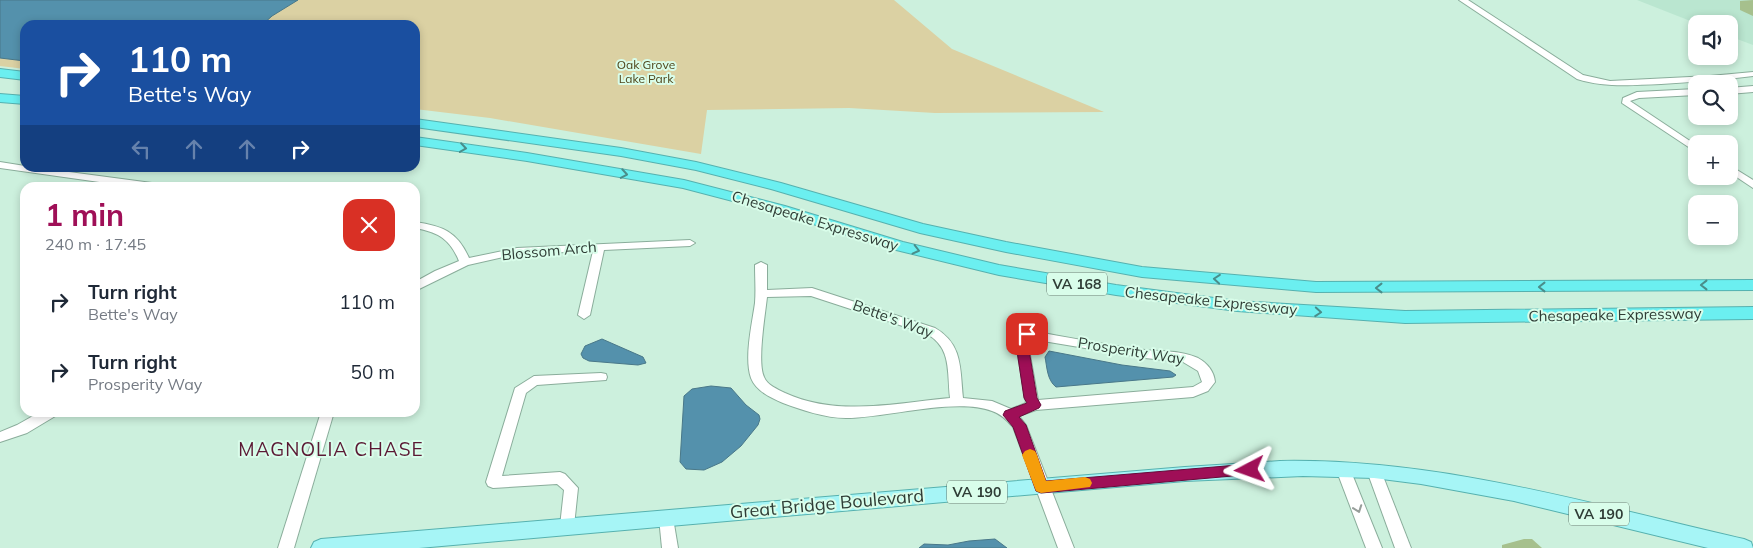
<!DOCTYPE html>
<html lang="en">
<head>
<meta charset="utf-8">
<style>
	body { margin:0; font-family:Mulish,sans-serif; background:#f2f2f3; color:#1f2937; height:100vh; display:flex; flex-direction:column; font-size:19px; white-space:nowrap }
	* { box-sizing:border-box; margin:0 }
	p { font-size:16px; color:#747a83 }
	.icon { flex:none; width:28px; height:28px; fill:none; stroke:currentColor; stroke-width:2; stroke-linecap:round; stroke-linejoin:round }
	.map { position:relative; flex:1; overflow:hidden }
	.sheet { position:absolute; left:20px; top:182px; width:400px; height:235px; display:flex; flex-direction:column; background:#fff; border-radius:15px; box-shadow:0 2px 8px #0003 }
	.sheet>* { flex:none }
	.top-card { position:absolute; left:20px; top:20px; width:400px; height:152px; border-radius:15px; box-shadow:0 2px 8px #0003; background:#1a4fa0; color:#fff; overflow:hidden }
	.controls { position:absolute; left:1688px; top:15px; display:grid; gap:10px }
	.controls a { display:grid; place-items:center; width:50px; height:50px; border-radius:10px; background:#fff; box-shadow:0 2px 8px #0003; font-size:25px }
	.pin { position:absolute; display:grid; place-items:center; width:42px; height:42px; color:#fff; margin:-21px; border-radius:10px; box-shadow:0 2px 8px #0006 }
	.me { position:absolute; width:55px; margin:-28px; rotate:266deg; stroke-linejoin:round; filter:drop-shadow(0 0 4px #0008) }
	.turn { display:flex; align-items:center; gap:18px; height:105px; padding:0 25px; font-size:22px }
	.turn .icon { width:65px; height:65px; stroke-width:2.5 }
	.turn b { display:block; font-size:35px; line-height:42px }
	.lanes { display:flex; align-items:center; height:48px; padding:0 25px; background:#0003; justify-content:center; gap:25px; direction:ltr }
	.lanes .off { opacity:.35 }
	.round { display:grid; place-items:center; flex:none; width:52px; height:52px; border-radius:15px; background:#f2f2f3 }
	.head { display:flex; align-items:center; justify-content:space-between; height:85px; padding:0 25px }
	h1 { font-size:30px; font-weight:700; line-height:38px; color:#9f0f57 }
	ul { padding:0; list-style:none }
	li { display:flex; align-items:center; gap:15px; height:70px; padding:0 25px }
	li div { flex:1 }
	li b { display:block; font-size:19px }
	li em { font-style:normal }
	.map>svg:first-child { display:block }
	.built { fill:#bae6d0 }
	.green { fill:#dbd1a3 }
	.water { fill:#5491ac; stroke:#497889 }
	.building { fill:#a6c08d }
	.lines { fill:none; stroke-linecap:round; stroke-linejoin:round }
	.minor-casing { stroke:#8aad9b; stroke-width:2 }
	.major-casing { stroke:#56b1af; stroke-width:2 }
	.highway-casing { stroke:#56b1af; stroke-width:2 }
	.minor { fill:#fff; fill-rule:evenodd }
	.major { fill:#a6f5f6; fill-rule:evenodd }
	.highway { fill:#6beff0; fill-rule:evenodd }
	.oneway { stroke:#4a8d8a }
	.oneway2 { stroke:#979e9a }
	.route { fill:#9f0f57; stroke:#670a39 }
	.slow { fill:#f59e0b }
	.labels { text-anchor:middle; stroke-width:4; stroke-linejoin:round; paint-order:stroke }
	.far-park-label { font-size:12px; fill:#4e4419; stroke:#d9fdea }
	.shield { fill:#d9fdea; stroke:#62776c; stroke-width:1 }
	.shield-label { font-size:14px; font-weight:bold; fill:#2f3d36 }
	.street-label { font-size:15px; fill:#2f3d36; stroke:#d9fdea }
	.near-street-label { font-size:18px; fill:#2f3d36; stroke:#d9fdea }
	.near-neighbourhood-label { font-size:19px; letter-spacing:1px; fill:#5b1934; stroke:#d9fdea }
</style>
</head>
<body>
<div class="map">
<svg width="1753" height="548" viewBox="0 0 1753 548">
	<rect width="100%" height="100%" fill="#ccf0dd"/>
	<path class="built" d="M 1637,0 L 1753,0 L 1753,45 L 1729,36 L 1729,24 L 1698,24 Z"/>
	<path class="green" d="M 0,0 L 894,0 L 952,49 L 1104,112 L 935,113 L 849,108 L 707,110 L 701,154 L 490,118 L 415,109 L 415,25 L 25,25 L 25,69 L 0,66 Z"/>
	<g class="water">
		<path d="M 0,0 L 298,0 L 272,16 L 262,25 L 25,25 L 25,61 L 0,58 Z"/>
		<path d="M 602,339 L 643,357 L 646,363 L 638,365 L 589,361 L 583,358 L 581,354 L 585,346 Z"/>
		<path d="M 1049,351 L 1122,365 L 1170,371 L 1176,375 L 1173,377 L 1056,387 C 1047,380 1047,367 1045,357 Z"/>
		<path d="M 711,386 L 731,388 L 746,405 L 759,415 L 760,419 L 758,425 L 741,446 L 722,462 L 704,470 L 686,469 L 680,462 L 684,396 L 692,389 Z"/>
		<path d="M 995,539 L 1007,548 L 919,548 L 924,544 L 948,545 L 969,541 Z"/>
	</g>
	<g class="building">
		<path d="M 1753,0 L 1753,16 L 1740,10 L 1740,1 Z"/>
		<path d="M 1524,539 L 1532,539 L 1542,548 L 1502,548 L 1502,545 Z"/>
	</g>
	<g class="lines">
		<g class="minor-casing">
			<g id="minor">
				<path d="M 1459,0 L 1468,0 L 1583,75 L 1610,81 L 1710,76 L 1753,72 L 1753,76 C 1722,80 1692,82 1661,84 C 1632,85 1605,88 1577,79 Z"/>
				<path d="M 1753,86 L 1753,92 L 1729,94 L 1729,88 Z"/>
				<path d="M 1696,89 L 1696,95 L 1639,98 L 1630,101 L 1696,145 L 1696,152 L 1622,103 L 1623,98 L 1637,92 Z"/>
				<path d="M 0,162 L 25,166 L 25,168 L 39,168 L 167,185 L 172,188 L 142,188 L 0,168 Z"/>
				<path d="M 1729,165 L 1753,180 L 1753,188 L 1729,172 Z"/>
				<path d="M 415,222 C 442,226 457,231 469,258 L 517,248 L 690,240 L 695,243 L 690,246 L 604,250 L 590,315 L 584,319 L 578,315 L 593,251 L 517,254 L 468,265 L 415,291 L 415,282 L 435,271 L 459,261 C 450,239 438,232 415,228 Z"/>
				<path d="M 761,262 L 767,265 L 767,290 L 812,288 L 935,328 C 963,344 960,369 963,398 L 992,401 L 1011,409 L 1026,403 L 1016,344 L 1023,331 L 1027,330 C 1066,337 1105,345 1145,350 C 1162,352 1181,350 1198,358 C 1207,363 1214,371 1215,382 L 1208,391 L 1193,397 L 1036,410 L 1019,416 L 1026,425 L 1074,548 L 1058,548 L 1013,427 C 1007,420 1001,414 992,411 C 956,397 886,418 846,418 C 825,418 802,410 783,403 C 771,398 756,391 751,378 C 744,358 752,324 755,303 C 756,290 755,278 755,265 ZM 811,296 L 927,334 C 952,348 947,372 950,398 C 895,403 837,417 785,393 C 777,389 767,385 764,377 C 757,362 765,316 767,297 ZM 1031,339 L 1145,358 L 1183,362 L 1198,371 L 1202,382 L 1193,387 L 1038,400 L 1028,344 Z"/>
				<path d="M 601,373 L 606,374 L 607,377 L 606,380 L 537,385 L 526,393 L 502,476 L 560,472 L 565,474 L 578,488 L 574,526 L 572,530 L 567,532 L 562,530 L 560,526 L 564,490 L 557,484 L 493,488 L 488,486 L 486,482 L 515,388 L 534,376 Z"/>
				<path d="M 40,412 L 58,412 L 57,415 L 27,433 L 0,442 L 0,432 L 17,425 Z"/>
				<path d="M 321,412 L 334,412 L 294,548 L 278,548 Z"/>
				<path d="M 1343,464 L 1348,465 L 1350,469 L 1382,548 L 1366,548 L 1336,469 L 1338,465 Z"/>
				<path d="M 1374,466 L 1379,467 L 1381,471 L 1411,548 L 1395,548 L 1367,471 L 1369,467 Z"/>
				<path d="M 666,512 L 671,514 L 673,518 L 678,548 L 662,548 L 659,518 L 661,514 Z"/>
			</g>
		</g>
		<g class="major-casing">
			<path id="major" d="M 1280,461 C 1438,458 1591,504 1744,539 L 1751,542 L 1753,548 L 1708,548 L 1514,501 L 1421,484 L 1374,478 L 1303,476 L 1185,481 L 419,548 L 311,548 L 314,542 L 321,539 L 1185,467 Z"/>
		</g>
		<g class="highway-casing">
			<g id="highway">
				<path d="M 0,69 L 25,72 L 25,80 L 0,77 Z"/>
				<path d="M 0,94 L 25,96 L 25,104 L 0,102 Z"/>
				<path d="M 415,119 L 621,148 L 696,162 L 781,183 L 923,224 L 1006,242 L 1142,267 L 1316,282 L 1753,280 L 1753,290 L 1316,292 L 1142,277 L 1006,252 L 920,233 L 771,189 L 696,170 L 621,156 L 415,127 Z"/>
				<path d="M 415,137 L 527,153 L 684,180 L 785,206 L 903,242 L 999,265 L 1116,285 L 1237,301 L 1405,311 L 1753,307 L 1753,319 L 1405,323 L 1237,311 L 1116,295 L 999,275 L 892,249 L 775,212 L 683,188 L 527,161 L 415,145 Z"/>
			</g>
		</g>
		<use href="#minor" class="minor"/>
		<use href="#major" class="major"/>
		<use href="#highway" class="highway"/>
	</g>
	<defs><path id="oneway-chevron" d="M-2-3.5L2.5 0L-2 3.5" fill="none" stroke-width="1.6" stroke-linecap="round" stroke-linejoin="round" transform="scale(1.25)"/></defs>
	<g class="oneway">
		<use href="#oneway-chevron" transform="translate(463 148) rotate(8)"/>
		<use href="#oneway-chevron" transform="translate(624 174) rotate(10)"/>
		<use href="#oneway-chevron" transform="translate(916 250) rotate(14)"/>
		<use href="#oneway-chevron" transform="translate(1217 279) rotate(-175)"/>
		<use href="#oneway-chevron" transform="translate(1704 285) rotate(180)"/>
		<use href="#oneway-chevron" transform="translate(1542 287) rotate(180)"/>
		<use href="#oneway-chevron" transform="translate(1379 288) rotate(180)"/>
		<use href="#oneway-chevron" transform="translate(1318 312) rotate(4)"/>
	</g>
	<use class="oneway2" href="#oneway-chevron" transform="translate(1358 509) rotate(70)"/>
	<path class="route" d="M 1027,330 L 1033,334 L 1028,344 L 1037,398 L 1041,405 L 1039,408 L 1019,417 L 1026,425 L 1046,481 L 1250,464 L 1255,466 L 1257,470 L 1255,474 L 1041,493 L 1036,491 L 1013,427 L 1003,415 L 1005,411 L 1027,403 L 1024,398 L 1016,344 L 1023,331 Z"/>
	<path class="slow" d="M 1030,449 L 1035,451 L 1037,455 L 1046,481 L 1085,477 L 1090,479 L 1092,483 L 1090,487 L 1041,493 L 1036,491 L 1022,455 L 1025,451 Z"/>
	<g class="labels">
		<g class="far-park-label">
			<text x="646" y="69">Oak Grove<tspan x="646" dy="14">Lake Park</tspan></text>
		</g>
		<g class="shield">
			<rect x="1047" y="272.5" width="60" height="23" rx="4"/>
			<rect x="947" y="480.5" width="60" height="23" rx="4"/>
			<rect x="1569" y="502.5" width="60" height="23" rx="4"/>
		</g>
		<g class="shield-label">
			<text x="1077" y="289">VA 168</text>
			<text x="977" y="497">VA 190</text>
			<text x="1599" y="519">VA 190</text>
		</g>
		<g class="street-label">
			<text transform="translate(815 221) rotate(17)" y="5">Chesapeake Expressway</text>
			<text transform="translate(549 251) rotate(-5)" y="5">Blossom Arch</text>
			<text transform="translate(1211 301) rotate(6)" y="5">Chesapeake Expressway</text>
			<text transform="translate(1615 315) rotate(-1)" y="5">Chesapeake Expressway</text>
			<text transform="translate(893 319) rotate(20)" y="5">Bette's Way</text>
			<text transform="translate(1131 351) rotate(9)" y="5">Prosperity Way</text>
		</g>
		<g class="near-street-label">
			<text transform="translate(827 504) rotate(-5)" y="6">Great Bridge Boulevard</text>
		</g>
		<g class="near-neighbourhood-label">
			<text x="331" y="456">MAGNOLIA CHASE</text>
		</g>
	</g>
</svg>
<div class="controls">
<a><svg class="icon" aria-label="sound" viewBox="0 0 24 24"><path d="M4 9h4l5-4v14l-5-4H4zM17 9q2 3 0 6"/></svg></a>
<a><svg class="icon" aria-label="search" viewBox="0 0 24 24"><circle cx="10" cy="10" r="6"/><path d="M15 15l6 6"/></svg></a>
<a>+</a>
<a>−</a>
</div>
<div class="pin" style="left:1027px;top:334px;background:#d93025"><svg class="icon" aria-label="arrive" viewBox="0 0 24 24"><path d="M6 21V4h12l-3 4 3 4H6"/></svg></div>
<svg class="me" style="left:1250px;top:470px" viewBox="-20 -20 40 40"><path d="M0-17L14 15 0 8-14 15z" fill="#9f0f57" stroke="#fff" stroke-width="4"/></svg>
<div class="top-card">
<div class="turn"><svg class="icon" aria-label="right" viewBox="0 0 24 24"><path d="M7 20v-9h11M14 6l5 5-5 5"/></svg><div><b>110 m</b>Bette's Way</div></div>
<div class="lanes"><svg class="icon off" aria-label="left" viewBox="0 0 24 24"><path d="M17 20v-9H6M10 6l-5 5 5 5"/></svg><svg class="icon off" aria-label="ahead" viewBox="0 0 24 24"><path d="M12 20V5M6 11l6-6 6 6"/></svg><svg class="icon off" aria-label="ahead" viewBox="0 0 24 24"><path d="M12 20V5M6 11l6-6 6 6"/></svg><svg class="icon" aria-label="right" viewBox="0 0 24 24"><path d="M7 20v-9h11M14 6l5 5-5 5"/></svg></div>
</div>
<section class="sheet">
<div class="head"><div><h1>1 min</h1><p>240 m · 17:45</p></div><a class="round" style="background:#d93025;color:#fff"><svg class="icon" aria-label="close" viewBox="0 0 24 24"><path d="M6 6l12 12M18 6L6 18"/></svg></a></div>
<ul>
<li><svg class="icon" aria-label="right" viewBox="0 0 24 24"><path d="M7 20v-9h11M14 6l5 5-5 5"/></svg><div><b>Turn right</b><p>Bette's Way</p></div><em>110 m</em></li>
<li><svg class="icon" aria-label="right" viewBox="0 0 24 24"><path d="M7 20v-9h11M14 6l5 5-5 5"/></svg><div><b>Turn right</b><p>Prosperity Way</p></div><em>50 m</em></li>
</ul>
</section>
</div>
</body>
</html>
